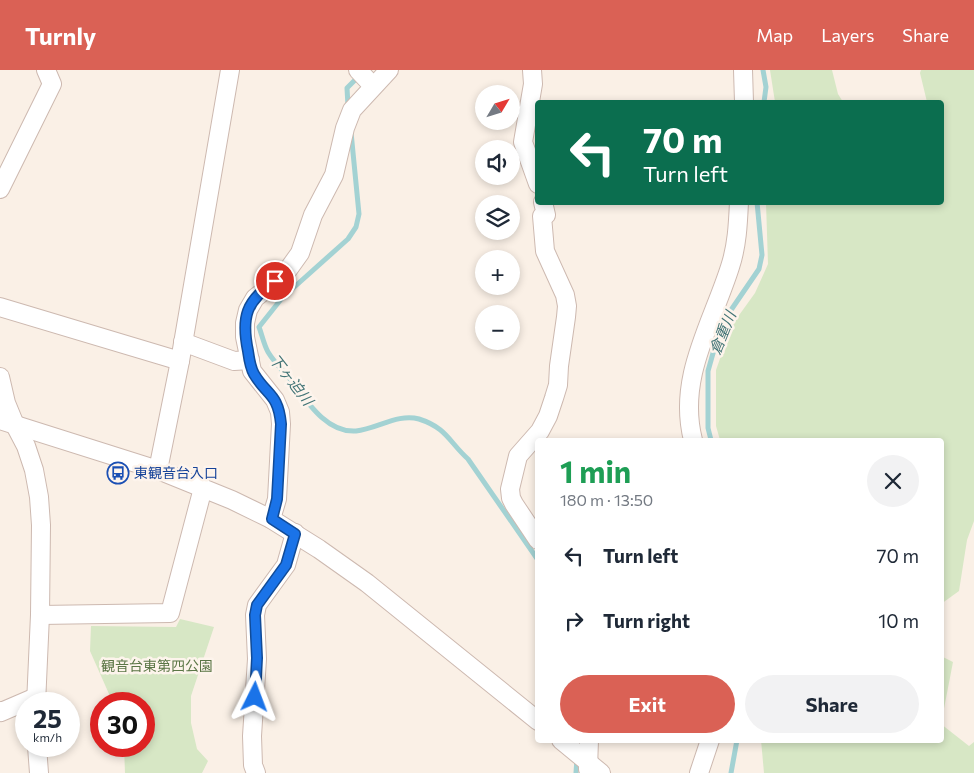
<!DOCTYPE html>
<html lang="en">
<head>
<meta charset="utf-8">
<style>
	body { margin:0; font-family:Commissioner,"Noto Sans JP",sans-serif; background:#f2f2f3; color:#1f2937; height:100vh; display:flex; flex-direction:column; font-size:19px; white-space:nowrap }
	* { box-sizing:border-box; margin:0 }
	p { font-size:16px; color:#747a83 }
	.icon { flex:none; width:28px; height:28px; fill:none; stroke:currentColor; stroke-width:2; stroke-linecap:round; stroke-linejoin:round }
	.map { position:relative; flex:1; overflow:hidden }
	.sheet { position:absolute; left:535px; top:368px; width:409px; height:305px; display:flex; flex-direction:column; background:#fff; border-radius:5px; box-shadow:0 2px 8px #0003 }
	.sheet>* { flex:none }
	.guide { position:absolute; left:535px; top:30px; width:409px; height:105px; border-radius:5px; box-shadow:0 2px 8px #0003; background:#0b6e4f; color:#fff; overflow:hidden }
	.needle { width:32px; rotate:52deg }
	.fabs { position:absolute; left:475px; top:15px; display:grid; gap:10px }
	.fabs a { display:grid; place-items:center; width:45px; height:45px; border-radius:50%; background:#fff; box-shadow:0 2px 8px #0003; font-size:25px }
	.speed { position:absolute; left:15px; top:622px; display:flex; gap:10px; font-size:25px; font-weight:700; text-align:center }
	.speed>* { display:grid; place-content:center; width:65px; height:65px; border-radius:50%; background:#fff; box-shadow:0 2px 8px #0003; line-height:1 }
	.speed small { font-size:12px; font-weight:400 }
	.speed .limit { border:8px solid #d22; background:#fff; color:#111 }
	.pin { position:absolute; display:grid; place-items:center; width:42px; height:42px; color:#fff; margin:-21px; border:2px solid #fff; border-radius:50%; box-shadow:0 1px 5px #0007 }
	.me { position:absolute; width:55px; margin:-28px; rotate:3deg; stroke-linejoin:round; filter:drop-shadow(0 0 4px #0008) }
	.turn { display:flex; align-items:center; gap:18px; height:105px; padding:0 25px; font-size:22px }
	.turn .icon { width:65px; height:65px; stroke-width:2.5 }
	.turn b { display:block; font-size:35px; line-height:42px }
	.round { display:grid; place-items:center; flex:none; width:52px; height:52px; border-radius:26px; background:#f2f2f3 }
	.summary { display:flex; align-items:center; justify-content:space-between; height:85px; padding:0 25px }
	h1 { font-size:30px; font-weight:700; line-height:38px; color:#1e9e55 }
	.cta { display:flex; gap:10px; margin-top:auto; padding:10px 25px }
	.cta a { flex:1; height:58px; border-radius:30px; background:#da6155; color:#fff; font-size:20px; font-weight:700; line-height:58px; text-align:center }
	.cta a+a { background:#f2f2f3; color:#1f2937 }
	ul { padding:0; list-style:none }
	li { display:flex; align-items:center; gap:15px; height:65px; padding:0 25px }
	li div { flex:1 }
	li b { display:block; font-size:19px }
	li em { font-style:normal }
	header { display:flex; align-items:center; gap:30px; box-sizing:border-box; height:70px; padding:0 25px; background:#da6155; color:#fff }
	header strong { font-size:24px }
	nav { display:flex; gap:28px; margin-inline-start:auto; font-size:18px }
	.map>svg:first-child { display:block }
	.green { fill:#d7e7c5 }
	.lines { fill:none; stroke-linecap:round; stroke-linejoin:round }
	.stream { stroke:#a3d2d3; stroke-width:5 }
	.minor-casing { stroke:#cdb9b0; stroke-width:20 }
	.minor { stroke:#fff; stroke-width:18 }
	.route-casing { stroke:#114b97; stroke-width:12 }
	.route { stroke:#1a73e8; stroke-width:9 }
	.labels { text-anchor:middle; stroke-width:5; stroke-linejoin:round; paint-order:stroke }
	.transit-label { font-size:14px; fill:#164399; stroke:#fdf4ec; text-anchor:start }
	.park-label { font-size:14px; fill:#5b7646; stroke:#fdf4ec }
	.water-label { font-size:15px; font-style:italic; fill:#427476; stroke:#fdf4ec }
</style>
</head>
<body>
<header>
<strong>Turnly</strong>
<nav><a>Map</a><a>Layers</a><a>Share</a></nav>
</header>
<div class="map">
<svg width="974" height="703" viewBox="0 0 974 703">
	<rect width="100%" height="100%" fill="#faf0e6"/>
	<g class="green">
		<path d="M 770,0 L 832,0 L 838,24 L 843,32 L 775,32 Z"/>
		<path d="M 921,0 L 974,0 L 974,451 L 967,470 L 959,521 L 941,534 L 941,370 L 720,370 L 716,356 L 716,300 L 732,255 L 755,223 L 768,194 L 766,133 L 941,132 L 941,32 L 927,32 L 920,3 Z"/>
		<path d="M 180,549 L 214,557 L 191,626 L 191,653 L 197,679 L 208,691 L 202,703 L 125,703 L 124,676 L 144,676 L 144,634 L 113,633 L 90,581 L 91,556 L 176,557 Z"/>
		<path d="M 941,586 L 953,592 L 941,654 L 969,676 L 974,672 L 974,703 L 764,703 L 761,670 L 941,670 Z"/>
	</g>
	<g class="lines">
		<g class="stream">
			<path d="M 763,0 L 766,17 L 764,32"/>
			<path d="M 348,36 L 347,18 L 360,5"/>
			<path d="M 351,62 L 359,144 L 356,157 L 348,169 L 282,228 L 259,257 C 262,265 264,275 268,282 C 274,292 283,301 290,309 C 306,330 326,363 356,361 C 377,359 398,343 419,349 C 447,358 449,372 468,389 L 538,490"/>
			<path d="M 711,370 L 708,358 L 708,301 L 717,269 L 729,243 L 759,199 L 762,185 L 757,132"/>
			<path d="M 576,703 L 577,688"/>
			<path d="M 731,703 L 737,670"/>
		</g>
		<g class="minor-casing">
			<g id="minor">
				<path d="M 358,0 L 373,16"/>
				<path d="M 532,0 L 533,14 L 523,72 L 538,114"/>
				<path d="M 743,0 L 744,32"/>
				<path d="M 0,119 L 52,14 L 46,0"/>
				<path d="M 0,237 L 180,291"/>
				<path d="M 183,272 L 234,291 L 250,290"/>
				<path d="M 0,307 L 6,333 L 15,355 L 26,376 L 34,400 L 39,427 L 41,455 L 40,545 L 36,634"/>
				<path d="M 0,350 L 158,400 L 232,430 L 271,449 L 319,479 L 367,513 L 538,651"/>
				<path d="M 693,370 C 677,308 712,254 730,197 C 737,176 738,154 739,132"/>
				<path d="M 158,400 L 180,291 L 230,0"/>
				<path d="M 271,449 L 277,429 L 281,354 L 280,342 L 275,330 L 252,301 L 245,267 L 245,253 L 248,240 L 255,228 L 285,204 L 300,183 L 313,145 L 334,105 L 345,58 L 352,40 L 389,0"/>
				<path d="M 538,470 L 514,434 L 511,428 L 510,419 L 518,386 L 540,361 L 548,346 L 554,328 L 558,315 L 559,296 L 566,247 L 567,236 L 565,225 L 545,181 L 542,146 L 546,145 L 543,132"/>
				<path d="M 40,545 L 170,543 L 203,418"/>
				<path d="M 0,641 L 1,642 L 36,627"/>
				<path d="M 561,670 L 601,703"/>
				<path d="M 37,676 L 39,703"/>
				<path d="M 588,699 L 589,670"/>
				<path d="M 256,703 L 253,695 L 252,666 L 257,589 L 255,545 L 257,535 L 286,495 L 295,463"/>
				<path d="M 699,703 L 710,670"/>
			</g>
		</g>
		<use href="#minor" class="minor"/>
	</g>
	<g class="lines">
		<g class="route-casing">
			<path id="route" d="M 255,627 L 257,588 L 255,545 L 257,535 L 286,495 L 295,464 L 272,449 L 277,429 L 281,354 C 278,323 267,326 254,304 C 250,297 249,288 248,281 C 241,247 246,231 275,211"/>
		</g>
		<use href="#route" class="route"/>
	</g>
	<defs>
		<g id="bus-ring" transform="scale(1.125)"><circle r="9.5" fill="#fdf4ec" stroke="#1a4fb4" stroke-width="1.5"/><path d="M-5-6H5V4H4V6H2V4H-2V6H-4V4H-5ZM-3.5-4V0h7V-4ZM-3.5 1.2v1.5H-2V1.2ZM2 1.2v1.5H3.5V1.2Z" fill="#1a4fb4"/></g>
	</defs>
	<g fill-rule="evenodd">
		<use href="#bus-ring" x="118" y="403"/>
	</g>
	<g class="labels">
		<g class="transit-label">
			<text x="134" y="408">東観音台入口</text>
		</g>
		<g class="park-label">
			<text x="157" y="601">観音台東第四公園</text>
		</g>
		<g class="water-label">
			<text transform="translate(723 263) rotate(-68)" y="5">倉重川</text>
			<text transform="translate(291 310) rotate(52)" y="5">下ヶ迫川</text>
		</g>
	</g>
</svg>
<div class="fabs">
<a><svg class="needle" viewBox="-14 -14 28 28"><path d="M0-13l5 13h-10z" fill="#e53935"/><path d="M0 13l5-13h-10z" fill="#747a83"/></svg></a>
<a><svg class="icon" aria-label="sound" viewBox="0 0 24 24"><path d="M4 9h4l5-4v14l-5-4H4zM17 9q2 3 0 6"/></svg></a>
<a><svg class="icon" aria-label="layers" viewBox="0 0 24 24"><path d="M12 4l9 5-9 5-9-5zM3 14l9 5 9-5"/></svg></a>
<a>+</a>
<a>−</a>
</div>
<div class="speed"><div>25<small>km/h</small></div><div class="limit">30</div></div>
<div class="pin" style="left:275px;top:211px;background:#d93025"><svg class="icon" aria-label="arrive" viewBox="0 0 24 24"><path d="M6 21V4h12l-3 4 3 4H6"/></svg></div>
<svg class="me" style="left:255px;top:627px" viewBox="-20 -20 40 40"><path d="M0-17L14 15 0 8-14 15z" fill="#1a73e8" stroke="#fff" stroke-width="4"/></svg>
<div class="guide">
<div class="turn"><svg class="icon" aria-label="left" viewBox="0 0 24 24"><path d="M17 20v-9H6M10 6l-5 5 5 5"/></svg><div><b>70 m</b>Turn left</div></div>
</div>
<section class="sheet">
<div class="summary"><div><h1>1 min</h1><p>180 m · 13:50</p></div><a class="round"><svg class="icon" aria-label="close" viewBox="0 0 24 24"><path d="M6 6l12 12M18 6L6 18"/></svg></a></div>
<ul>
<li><svg class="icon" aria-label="left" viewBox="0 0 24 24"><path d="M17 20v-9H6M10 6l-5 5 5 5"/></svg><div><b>Turn left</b></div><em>70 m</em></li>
<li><svg class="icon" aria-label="right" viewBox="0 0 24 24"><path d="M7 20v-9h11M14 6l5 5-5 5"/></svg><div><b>Turn right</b></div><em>10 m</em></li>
</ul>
<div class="cta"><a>Exit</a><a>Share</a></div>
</section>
</div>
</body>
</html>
